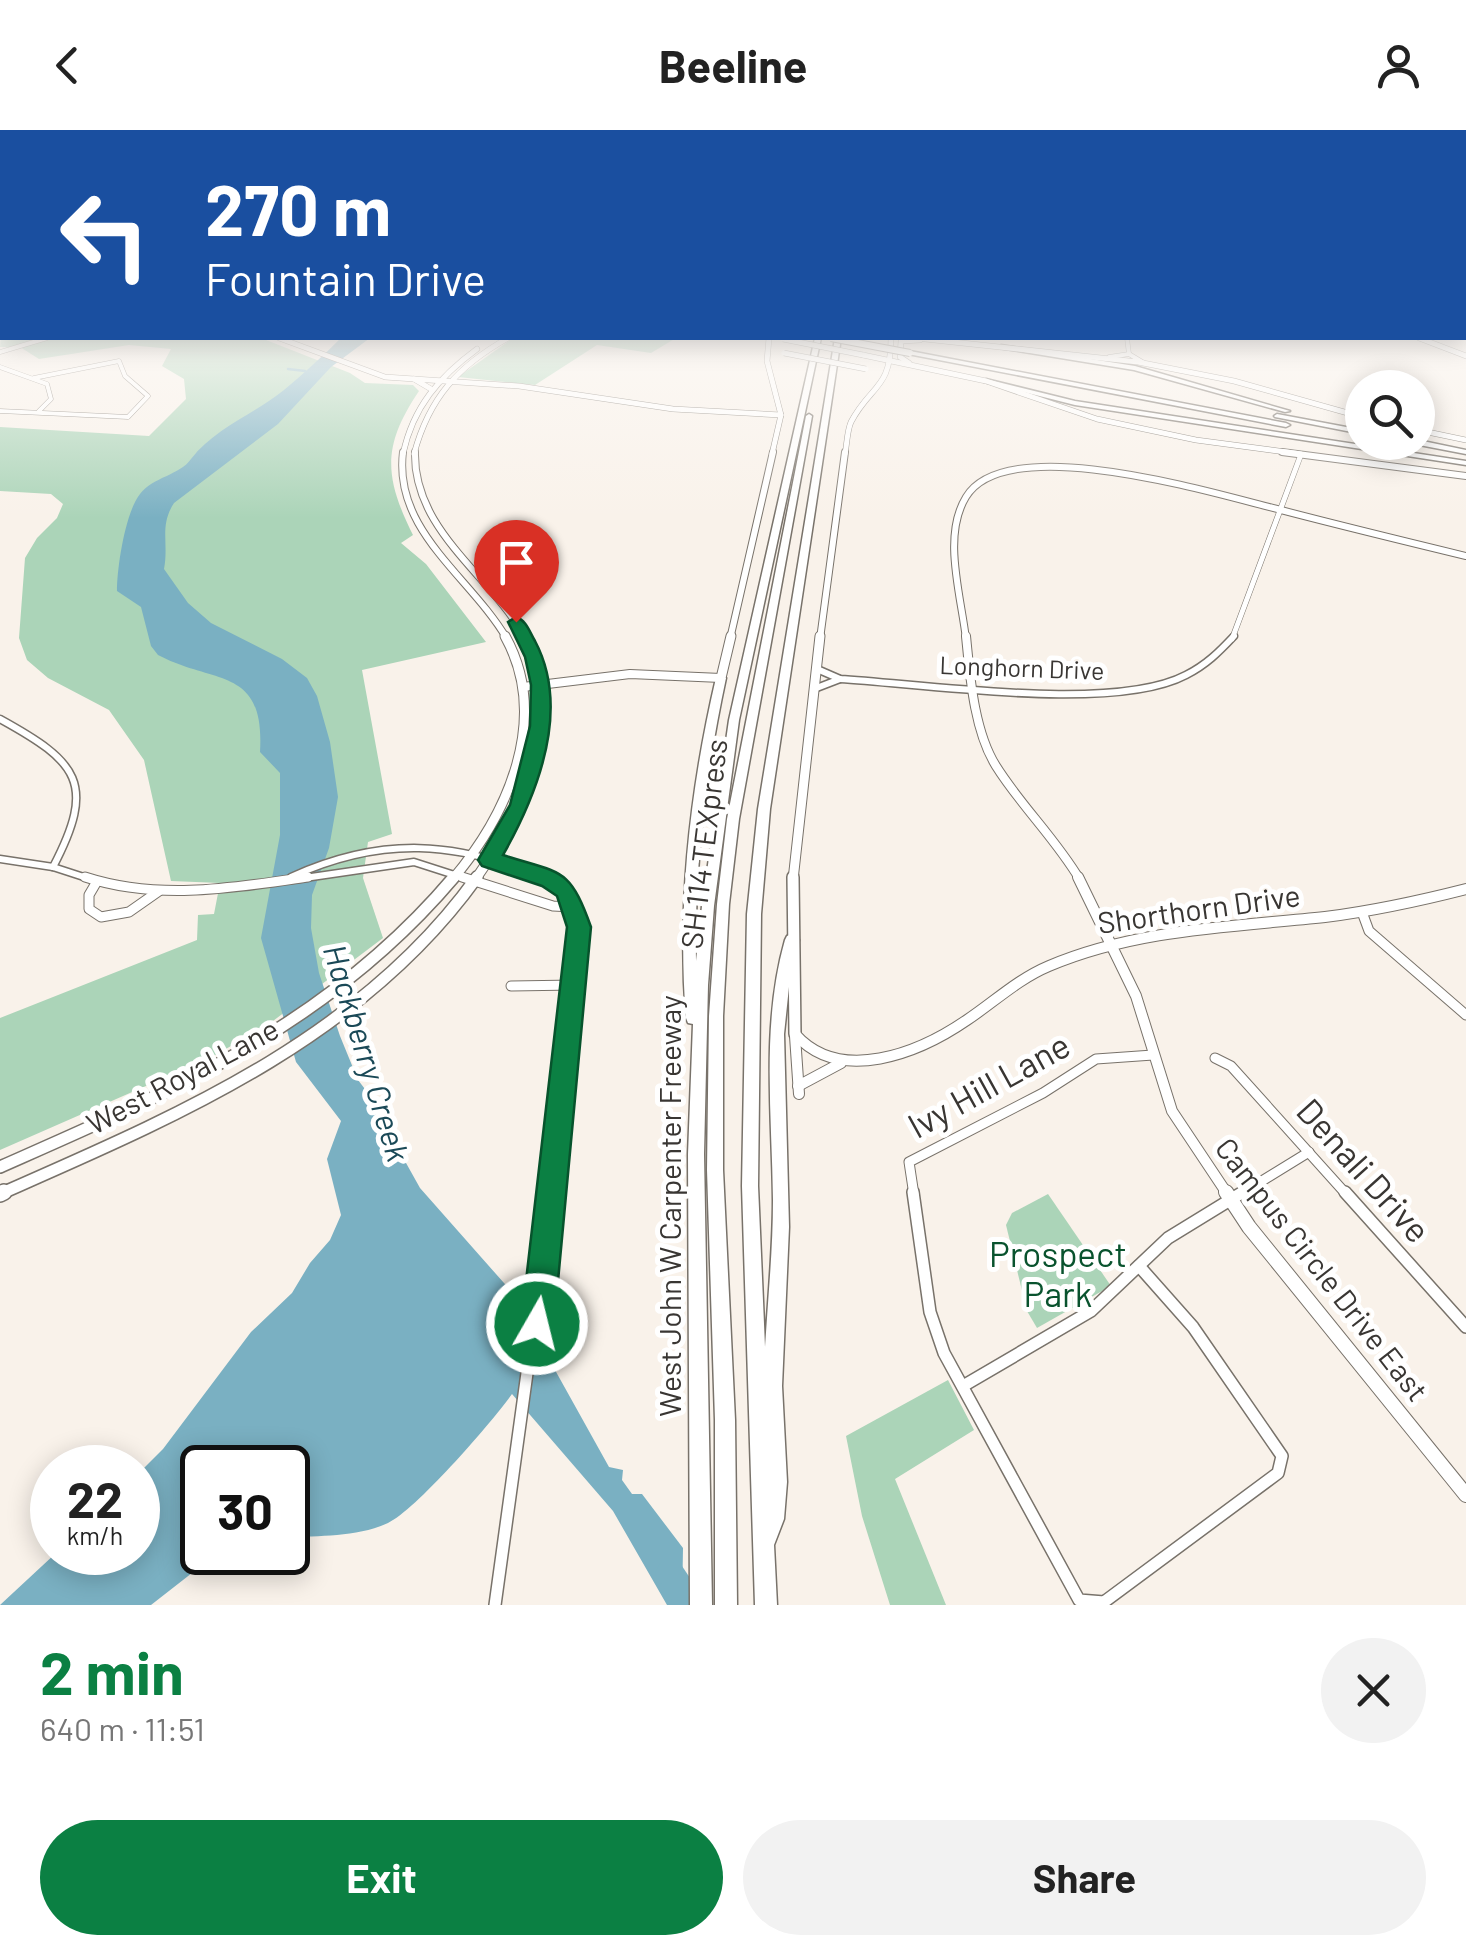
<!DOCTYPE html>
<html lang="en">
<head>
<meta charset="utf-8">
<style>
	body { margin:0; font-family:Barlow,sans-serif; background:#f2f2f2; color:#222; height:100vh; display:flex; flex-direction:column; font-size:38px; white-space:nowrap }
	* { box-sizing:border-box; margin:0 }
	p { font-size:32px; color:#767676 }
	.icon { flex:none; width:55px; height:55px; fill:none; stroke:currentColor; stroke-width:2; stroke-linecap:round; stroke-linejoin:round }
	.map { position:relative; height:1475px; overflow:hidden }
	.details { display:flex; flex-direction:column; background:#fff; flex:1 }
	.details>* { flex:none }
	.hud { position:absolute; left:0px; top:0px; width:1468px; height:210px; box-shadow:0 5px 25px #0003; background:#1a4fa0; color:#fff; overflow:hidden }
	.buttons { position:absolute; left:1345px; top:240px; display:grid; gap:20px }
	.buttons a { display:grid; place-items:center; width:90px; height:90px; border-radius:50%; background:#fff; box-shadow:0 5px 25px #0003; font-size:50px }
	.speed { position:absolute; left:30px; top:1315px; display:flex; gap:20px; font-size:50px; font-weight:700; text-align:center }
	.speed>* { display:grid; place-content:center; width:130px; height:130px; border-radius:50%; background:#fff; box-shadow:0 5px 25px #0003; line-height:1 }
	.speed small { font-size:25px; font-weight:400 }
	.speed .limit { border:5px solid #111; border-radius:15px; background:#fff; color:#111 }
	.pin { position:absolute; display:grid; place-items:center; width:85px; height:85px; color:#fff; margin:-102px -42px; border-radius:50% 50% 50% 0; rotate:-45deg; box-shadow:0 0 10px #0007 }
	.pin .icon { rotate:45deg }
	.me { position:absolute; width:110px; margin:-55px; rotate:8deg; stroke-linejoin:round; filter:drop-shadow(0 0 8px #0008) }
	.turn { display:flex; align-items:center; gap:35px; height:210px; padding:0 40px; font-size:45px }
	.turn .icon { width:130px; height:130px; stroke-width:2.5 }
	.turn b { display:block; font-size:70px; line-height:85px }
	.round { display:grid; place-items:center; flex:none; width:105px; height:105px; border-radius:52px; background:#f2f2f2 }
	.overview { display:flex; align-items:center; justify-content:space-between; height:170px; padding:0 40px }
	h1 { font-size:60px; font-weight:700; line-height:75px; color:#0b8043 }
	.cta { display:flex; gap:20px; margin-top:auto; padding:20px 40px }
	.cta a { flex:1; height:115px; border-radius:60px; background:#0b8043; color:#fff; font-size:40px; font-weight:700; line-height:115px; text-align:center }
	.cta a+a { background:#f2f2f2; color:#222 }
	header { display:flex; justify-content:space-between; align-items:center; height:130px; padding:0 40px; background:#fff; font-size:45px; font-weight:700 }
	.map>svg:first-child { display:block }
	.green { fill:#abd4b8 }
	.water { fill:#7ab0c2 }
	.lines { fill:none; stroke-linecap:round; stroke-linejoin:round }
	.stream { stroke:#7ab0c2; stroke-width:2.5 }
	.river { fill:#7ab0c2; fill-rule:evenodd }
	.minor-far4-casing { stroke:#78726a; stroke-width:5 }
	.minor-far3-casing { stroke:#78726a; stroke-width:6 }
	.minor-far2-casing { stroke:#78726a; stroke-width:9 }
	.minor-far1-casing { stroke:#78726a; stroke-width:11 }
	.minor-casing { stroke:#78726a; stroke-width:14 }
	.tertiary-far4-casing { stroke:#78726a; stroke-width:6 }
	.tertiary-far3-casing { stroke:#78726a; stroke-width:8 }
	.tertiary-far2-casing { stroke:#78726a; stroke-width:10 }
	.tertiary-far1-casing { stroke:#78726a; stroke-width:12 }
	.tertiary-casing { stroke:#78726a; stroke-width:16 }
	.secondary-far4-casing { stroke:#78726a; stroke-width:6 }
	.secondary-far3-casing { stroke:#78726a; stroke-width:8 }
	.secondary-far2-casing { stroke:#78726a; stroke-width:11 }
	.secondary-far1-casing { stroke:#78726a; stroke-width:14 }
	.secondary-casing { stroke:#78726a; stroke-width:18 }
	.motorway-casing { stroke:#78726a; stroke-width:3 }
	.minor-far4 { stroke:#fff; stroke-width:4 }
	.minor-far3 { stroke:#fff; stroke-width:5 }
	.minor-far2 { stroke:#fff; stroke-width:6 }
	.minor-far1 { stroke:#fff; stroke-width:9 }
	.minor { stroke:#fff; stroke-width:11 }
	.tertiary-far4 { stroke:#fff; stroke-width:5 }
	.tertiary-far3 { stroke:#fff; stroke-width:6 }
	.tertiary-far2 { stroke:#fff; stroke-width:8 }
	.tertiary-far1 { stroke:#fff; stroke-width:10 }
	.tertiary { stroke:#fff; stroke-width:14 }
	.secondary-far4 { stroke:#fff; stroke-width:5 }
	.secondary-far3 { stroke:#fff; stroke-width:6 }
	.secondary-far2 { stroke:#fff; stroke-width:9 }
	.secondary-far1 { stroke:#fff; stroke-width:11 }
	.secondary { stroke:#fff; stroke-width:15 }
	.motorway { fill:#fff; fill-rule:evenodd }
	.secondary-bridge-casing { stroke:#78726a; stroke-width:6; stroke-linecap:butt }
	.motorway-bridge-casing { stroke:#78726a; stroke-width:8; stroke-linecap:butt }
	.secondary-bridge { stroke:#fff; stroke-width:5 }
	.motorway-bridge { stroke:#fff; stroke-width:6 }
	.route { fill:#0b8043; stroke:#07532c; stroke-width:2.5 }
	.labels { text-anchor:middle; stroke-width:10; stroke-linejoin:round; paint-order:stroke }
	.far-street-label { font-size:25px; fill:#393633; stroke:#fff }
	.street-label { font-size:30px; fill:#393633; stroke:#fff }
	.water-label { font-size:32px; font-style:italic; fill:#1a4957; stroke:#fff }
	.near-street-label { font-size:35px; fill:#393633; stroke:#fff }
	.near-park-label { font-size:35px; fill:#09532e; stroke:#fff }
</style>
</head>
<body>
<header><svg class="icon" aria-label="back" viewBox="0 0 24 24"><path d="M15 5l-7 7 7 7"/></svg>Beeline<svg class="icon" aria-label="person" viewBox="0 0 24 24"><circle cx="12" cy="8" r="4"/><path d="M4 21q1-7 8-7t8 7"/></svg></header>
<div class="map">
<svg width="1466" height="1475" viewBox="0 0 1466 1475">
	<rect width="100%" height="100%" fill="#f9f2ea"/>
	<g class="green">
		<path d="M 2,196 L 2,208 L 261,208 L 350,243 L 365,253 L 413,255 L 419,261 C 382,316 384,347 413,405 L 401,413 L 426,434 L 486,512 L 362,540 L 392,704 L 368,712 L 363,748 L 383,808 L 269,894 L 212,927 L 0,1020 L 0,888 L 197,810 L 198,785 L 214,784 L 220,753 L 171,751 L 144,630 L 109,580 L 48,548 L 27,530 L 19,508 L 25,428 L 37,408 L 57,388 L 63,374 L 51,364 L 0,361 L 0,297 L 149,306 L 186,269 L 184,249 L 162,236 L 171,219 L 129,215 L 39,229 L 20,217 L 0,217 Z"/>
		<path d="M 513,208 L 676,208 L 651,223 L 597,215 L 535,255 L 458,247 Z"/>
		<path d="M 1048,1064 L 1111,1156 L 1037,1198 L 1027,1181 L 1006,1095 L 1012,1083 Z"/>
		<path d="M 948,1250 L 974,1300 L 895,1349 L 946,1475 L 890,1475 L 862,1386 L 846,1306 Z"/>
	</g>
	<path class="water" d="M 341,208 L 370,208 L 331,237 L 278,294 L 174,373 C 159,396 169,413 164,439 L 188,473 L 211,493 L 282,529 L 307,548 L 317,566 L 330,612 L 338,667 L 329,718 L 312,765 L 311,798 L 319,843 L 340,906 L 358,950 L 391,993 L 401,1024 L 420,1058 L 511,1161 L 609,1337 L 623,1340 L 622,1350 L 632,1364 L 642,1364 L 683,1418 L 682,1475 L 667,1475 L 613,1381 L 512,1264 C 493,1291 416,1380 388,1393 C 358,1407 319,1406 288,1407 L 288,1338 L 202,1338 L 202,1422 L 233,1423 L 192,1443 L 151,1475 L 0,1475 L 56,1423 L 138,1422 L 138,1344 L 163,1319 L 251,1202 L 292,1163 L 310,1133 L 330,1110 L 341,1085 L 327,1029 L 341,991 L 296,932 L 261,808 L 280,705 L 280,643 L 260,622 C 265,536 215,555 158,525 L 151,516 L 141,477 L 117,461 C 117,438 125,383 140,364 C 153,347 180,345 191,329 C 215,298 253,285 284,260 C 303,244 323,226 341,208 Z"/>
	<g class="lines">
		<path class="stream" d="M 288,239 L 305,241"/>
		<path class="river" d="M 670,1428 L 680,1433 L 708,1475 L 675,1475 L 655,1443 L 660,1433 Z"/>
		<g class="minor-far4-casing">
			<g id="minor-far4">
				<path d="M 1127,208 L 1129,224"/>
				<path d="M 0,222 L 47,208"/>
				<path d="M 1109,227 L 1129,224 L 1144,233"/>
				<path d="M 0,237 L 47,254 L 51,269 L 39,281"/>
				<path d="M 0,281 L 128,287 L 148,266 L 125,246 L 119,231 L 34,248"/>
			</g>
		</g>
		<g class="minor-far3-casing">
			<path id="minor-far3" d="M 1232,509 L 1300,327"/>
		</g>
		<g class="minor-far2-casing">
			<g id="minor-far2">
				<path d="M 817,539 L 840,549 C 926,554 1114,583 1186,545 C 1206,535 1219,522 1234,506"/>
				<path d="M 814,559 L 840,549"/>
				<path d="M 0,589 C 78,632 97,653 53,737"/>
				<path d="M 0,729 L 53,737 L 93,750"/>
				<path d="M 291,747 C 381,706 457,710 547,750"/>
				<path d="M 291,750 L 414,732 L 470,750"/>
			</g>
		</g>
		<g class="minor-far1-casing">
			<g id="minor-far1">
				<path d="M 85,747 C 159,771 233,758 308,747"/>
				<path d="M 462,747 L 553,776 L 572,777"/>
				<path d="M 542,747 L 568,766 L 580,801 L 552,1065"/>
				<path d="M 96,753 L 89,765 L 89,779 L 101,787 L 129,782 L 159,761"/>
				<path d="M 1362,782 L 1369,801 L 1466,885"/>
				<path d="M 511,856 L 575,855"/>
				<path d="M 1215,928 L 1231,936 L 1347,1065"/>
				<path d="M 914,1065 L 909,1032 L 1043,963 L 1096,929 L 1153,925"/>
				<path d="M 1239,1065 L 1309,1022"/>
			</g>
		</g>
		<g class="minor-casing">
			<g id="minor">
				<path d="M 913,1062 L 930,1182 L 944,1223 L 1079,1470 L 1104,1472 L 1278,1343 L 1282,1326 L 1193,1197 L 1139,1136"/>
				<path d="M 1345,1062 L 1466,1197"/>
				<path d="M 963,1256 L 1091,1181 L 1168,1108 L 1243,1062"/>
				<path d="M 495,1475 L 552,1062"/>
			</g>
		</g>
		<g class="tertiary-far4-casing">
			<g id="tertiary-far4">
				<path d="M 279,208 L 385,247 L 519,256 L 673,279 L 781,285"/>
				<path d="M 1419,208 L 1466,226"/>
			</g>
		</g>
		<g class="tertiary-far3-casing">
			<path id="tertiary-far3" d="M 966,509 C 961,465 942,406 966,367 C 1007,299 1219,365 1281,380 C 1342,396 1404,411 1466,426"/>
		</g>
		<g class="tertiary-far2-casing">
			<g id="tertiary-far2">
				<path d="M 966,506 C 970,546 974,601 996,636 C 1021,676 1056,709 1080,750"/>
				<path d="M 523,557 L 630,544 L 721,548"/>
			</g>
		</g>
		<g class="tertiary-far1-casing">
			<g id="tertiary-far1">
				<path d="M 1078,747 L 1136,866 L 1172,981 L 1228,1065"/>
				<path d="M 795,904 C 840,955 919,923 967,890 C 994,872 1018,849 1049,836 C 1136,799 1232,797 1325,787 C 1372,781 1419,771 1466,759"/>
				<path d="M 795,906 L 799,964"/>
				<path d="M 798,956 L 841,933"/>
			</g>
		</g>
		<g class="tertiary-casing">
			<path id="tertiary" d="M 1226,1062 L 1249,1097 L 1466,1365"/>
		</g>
		<g class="secondary-far4-casing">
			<g id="secondary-far4">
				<path d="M 769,208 L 767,231 L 781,285 L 772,324"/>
				<path d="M 916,208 L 1138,232 L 1234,251 L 1362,287"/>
				<path d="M 863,225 L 986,251 L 1097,289 L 1196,310 L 1301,324"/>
				<path d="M 909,233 L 900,227 L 901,211 L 920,210"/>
				<path d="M 414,249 L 431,259"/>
				<path d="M 1418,300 L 1466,310"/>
				<path d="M 403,324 C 413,277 439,247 477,219"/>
				<path d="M 414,324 C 429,268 458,236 508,208"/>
				<path d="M 845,324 C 847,314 847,301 851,292 C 871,254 891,260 891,208"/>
			</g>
		</g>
		<g class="secondary-far3-casing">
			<g id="secondary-far3">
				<path d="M 403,322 C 393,401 471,447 507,509"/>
				<path d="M 415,322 C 413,401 491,445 526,509"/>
				<path d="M 1282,322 L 1466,346"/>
				<path d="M 730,509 L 773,322"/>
				<path d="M 820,509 L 845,322"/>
			</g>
		</g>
		<g class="secondary-far2-casing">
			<g id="secondary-far2">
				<path d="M 721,548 L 731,506"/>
				<path d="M 452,750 C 508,684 551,589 505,506"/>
				<path d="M 475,750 C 523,682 565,587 525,506"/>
				<path d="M 793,750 L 820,506"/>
			</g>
		</g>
		<g class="secondary-far1-casing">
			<g id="secondary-far1">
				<path d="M 793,747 L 795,904"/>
				<path d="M 0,1037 C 174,960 328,896 454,747"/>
				<path d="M 0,1064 C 177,986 361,909 477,747"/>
			</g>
		</g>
		<g class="secondary-casing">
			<path id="secondary" d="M 0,1064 L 4,1062"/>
		</g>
		<g class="motorway-casing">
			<g id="motorway">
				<path d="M 815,208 L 821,208 L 739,590 L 714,776 L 708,855 L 704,1024 L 712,1475 L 690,1475 L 688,1024 L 693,894 L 688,893 L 686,888 C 677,773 690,660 716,548 L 721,545 L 726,548 C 706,641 694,736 696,831 L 702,776 L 729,590 Z"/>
				<path d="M 835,208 L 841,208 L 770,679 L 761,784 L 758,1056 L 765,1217 C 768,1168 773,1119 773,1070 C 772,983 761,895 785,810 L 787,806 L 792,804 L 797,806 L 799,810 L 791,838 L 784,904 L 789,1097 L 782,1256 L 787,1352 L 784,1389 L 774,1415 L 777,1475 L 755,1475 L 742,1056 L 747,784 L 758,679 Z"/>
				<path d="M 1001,215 L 1135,236 L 1290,281 L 1285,282 L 1134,240 L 999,218 Z"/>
				<path d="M 910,221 L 1286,293 L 1290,295 L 1286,297 L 908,224 Z"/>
				<path d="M 986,249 L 1075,271 L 1466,331 L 1466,335 L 1075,275 L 984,252 L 984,250 Z"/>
				<path d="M 809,284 L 812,286 L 739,689 L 729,774 L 723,886 L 723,1040 L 735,1290 L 737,1475 L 715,1475 L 715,1290 L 707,1040 L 709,886 L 717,774 L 727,689 L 806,286 Z"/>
				<path d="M 1277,284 L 1362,300 L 1362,304 L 1275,287 L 1274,286 Z"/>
				<path d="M 1418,310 L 1466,320 L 1466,324 L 1414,314 L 1418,312 Z"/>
			</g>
		</g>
		<use href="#minor-far4" class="minor-far4"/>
		<use href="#minor-far3" class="minor-far3"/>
		<use href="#minor-far2" class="minor-far2"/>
		<use href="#minor-far1" class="minor-far1"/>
		<use href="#minor" class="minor"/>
		<use href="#tertiary-far4" class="tertiary-far4"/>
		<use href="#tertiary-far3" class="tertiary-far3"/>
		<use href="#tertiary-far2" class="tertiary-far2"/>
		<use href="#tertiary-far1" class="tertiary-far1"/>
		<use href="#tertiary" class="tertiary"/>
		<use href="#secondary-far4" class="secondary-far4"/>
		<use href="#secondary-far3" class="secondary-far3"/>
		<use href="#secondary-far2" class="secondary-far2"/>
		<use href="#secondary-far1" class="secondary-far1"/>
		<use href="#secondary" class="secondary"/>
		<use href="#motorway" class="motorway"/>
		<g class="secondary-bridge-casing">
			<g id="secondary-bridge">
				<path d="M 783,209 L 863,225"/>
				<path d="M 784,223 L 866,239"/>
			</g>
		</g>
		<g class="motorway-bridge-casing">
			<path id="motorway-bridge" d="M 831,208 L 910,223"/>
		</g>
		<use href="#secondary-bridge" class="secondary-bridge"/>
		<use href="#motorway-bridge" class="motorway-bridge"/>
	</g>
	<linearGradient id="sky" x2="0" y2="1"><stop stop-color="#7cb2d9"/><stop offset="0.47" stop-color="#fcf9f6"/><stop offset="1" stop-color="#fcf9f6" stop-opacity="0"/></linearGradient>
	<rect width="1466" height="388" fill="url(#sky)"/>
	<path class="route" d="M 516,487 C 527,491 529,501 535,511 C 571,579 538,663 503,725 C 562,744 569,736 591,797 L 554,1194 L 549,1205 L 537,1210 L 526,1205 L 521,1194 L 567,797 L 557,766 L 542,756 L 482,736 L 478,730 L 510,675 L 530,596 L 531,555 L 525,527 L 508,492 Z"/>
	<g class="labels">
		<g class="far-street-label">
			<text transform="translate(1022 538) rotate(2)" y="9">Longhorn Drive</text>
		</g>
		<g class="street-label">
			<text transform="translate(705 714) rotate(-83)" y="10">SH 114 TEXpress</text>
			<text transform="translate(1199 780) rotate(-8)" y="10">Shorthorn Drive</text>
			<text transform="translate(183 947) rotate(-28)" y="10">West Royal Lane</text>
			<text transform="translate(671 1076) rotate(-90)" y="10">West John W Carpenter Freeway</text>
			<text transform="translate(1321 1140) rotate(52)" y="10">Campus Circle Drive East</text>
		</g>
		<g class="water-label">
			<text transform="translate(366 923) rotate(73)" y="11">Hackberry Creek</text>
		</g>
		<g class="near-street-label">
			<text transform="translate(989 956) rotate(-29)" y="12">Ivy Hill Lane</text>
			<text transform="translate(1363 1041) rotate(48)" y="12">Denali Drive</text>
		</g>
		<g class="near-park-label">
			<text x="1058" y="1137">Prospect<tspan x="1058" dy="40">Park</tspan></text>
		</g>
	</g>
</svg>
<div class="buttons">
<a><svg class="icon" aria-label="search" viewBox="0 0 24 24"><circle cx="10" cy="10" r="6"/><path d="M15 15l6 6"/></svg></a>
</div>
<div class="speed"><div>22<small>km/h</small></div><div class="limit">30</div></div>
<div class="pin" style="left:516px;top:492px;background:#d93025"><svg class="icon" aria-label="arrive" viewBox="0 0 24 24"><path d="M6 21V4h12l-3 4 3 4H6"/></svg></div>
<svg class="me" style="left:537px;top:1194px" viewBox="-20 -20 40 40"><circle r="17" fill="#0b8043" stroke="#fff" stroke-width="3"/><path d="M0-11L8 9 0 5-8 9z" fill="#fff"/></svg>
<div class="hud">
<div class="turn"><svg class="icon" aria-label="left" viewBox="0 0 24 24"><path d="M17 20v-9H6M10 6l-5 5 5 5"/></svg><div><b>270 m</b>Fountain Drive</div></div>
</div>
</div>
<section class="details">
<div class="overview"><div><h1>2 min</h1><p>640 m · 11:51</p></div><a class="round"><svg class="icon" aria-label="close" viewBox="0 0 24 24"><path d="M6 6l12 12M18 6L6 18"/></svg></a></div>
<div class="cta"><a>Exit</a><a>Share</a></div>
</section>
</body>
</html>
